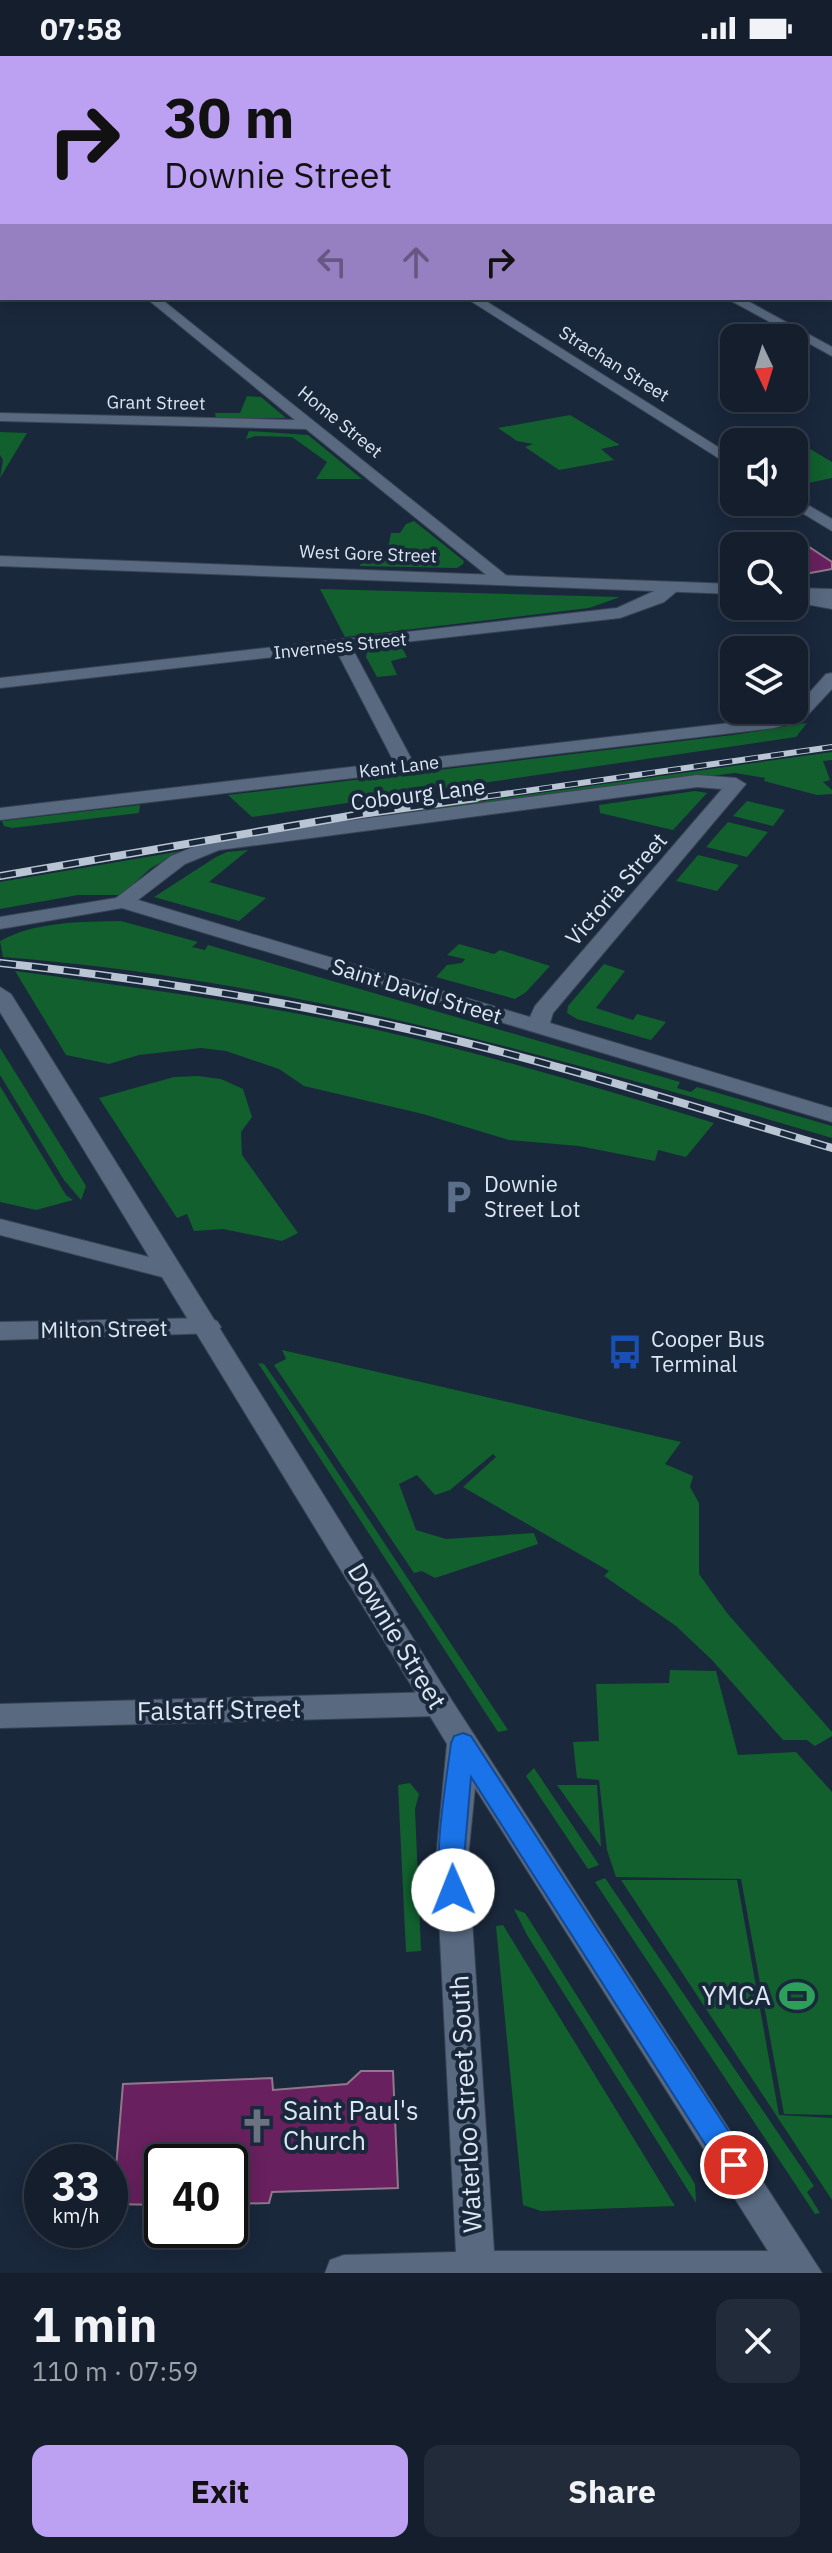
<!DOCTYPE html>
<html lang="en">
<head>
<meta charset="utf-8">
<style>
	body { margin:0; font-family:"IBM Plex Sans",sans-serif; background:#212b39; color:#f1f3f6; height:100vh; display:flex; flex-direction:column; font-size:30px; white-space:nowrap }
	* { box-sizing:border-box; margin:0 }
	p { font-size:26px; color:#9da2aa }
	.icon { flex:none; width:44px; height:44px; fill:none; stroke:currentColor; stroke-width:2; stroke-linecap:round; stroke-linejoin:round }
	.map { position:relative; height:2217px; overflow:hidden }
	.sheet { display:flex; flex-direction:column; background:#141e2d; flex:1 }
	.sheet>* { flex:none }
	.hud { position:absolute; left:0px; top:0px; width:832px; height:244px; box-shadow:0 4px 20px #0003,0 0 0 2px #333c49; background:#bca0f2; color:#111; overflow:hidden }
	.needle { width:52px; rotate:176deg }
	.tools { position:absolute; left:720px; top:268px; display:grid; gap:16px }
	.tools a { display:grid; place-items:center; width:88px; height:88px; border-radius:16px; background:#141e2d; box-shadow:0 4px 20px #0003,0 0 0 2px #333c49; font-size:40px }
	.speed { position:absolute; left:24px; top:2088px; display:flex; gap:16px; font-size:40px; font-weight:700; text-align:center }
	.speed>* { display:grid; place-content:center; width:104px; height:104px; border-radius:50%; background:#141e2d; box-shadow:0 4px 20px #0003,0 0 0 2px #333c49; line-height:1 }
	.speed small { font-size:20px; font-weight:400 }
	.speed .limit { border:4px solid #111; border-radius:12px; background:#fff; color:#111 }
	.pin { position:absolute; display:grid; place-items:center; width:68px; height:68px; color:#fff; margin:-34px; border:4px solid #fff; border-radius:50%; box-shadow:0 2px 8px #0007 }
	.me { position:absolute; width:88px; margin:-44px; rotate:359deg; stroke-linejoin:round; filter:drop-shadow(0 0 6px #0008) }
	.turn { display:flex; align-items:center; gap:28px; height:168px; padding:0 32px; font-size:36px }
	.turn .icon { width:104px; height:104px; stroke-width:2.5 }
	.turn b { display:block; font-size:56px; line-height:68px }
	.lanes { display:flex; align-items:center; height:76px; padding:0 32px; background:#0003; justify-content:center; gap:40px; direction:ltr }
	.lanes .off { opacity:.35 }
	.round { display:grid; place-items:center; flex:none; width:84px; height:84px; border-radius:16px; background:#212b39 }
	.overview { display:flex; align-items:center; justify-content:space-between; height:136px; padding:0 32px }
	h1 { font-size:48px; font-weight:700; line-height:60px }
	.action { display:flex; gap:16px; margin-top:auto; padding:16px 32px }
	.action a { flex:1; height:92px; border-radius:16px; background:#bca0f2; color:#111; font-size:32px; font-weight:700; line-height:92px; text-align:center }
	.action a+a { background:#212b39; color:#f1f3f6 }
	.status { display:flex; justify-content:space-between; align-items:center; height:56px; padding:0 40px; background:#141e2d; direction:ltr }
	.status svg { height:22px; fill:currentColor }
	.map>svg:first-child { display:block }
	.green { fill:#11602e }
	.building { fill:#68215e; stroke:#91778b; stroke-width:2 }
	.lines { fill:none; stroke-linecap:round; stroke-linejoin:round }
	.street-casing { stroke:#394354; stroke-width:2 }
	.secondary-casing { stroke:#394354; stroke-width:2 }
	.street { fill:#586980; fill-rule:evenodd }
	.secondary { fill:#586980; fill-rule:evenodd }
	.rail-far1-casing { stroke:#bac5d3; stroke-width:6 }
	.rail-casing { stroke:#bac5d3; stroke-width:8 }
	.rail-far1 { stroke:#1a283c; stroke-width:4; stroke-dasharray:13; stroke-linecap:butt }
	.rail { stroke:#1a283c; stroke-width:5; stroke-dasharray:16; stroke-linecap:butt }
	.route { fill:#1a73e8; stroke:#114b97; stroke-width:2 }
	.labels { text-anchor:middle; stroke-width:8; stroke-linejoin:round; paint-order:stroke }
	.far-street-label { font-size:18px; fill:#dce6f3; stroke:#1a283c }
	.street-label { font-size:22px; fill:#dce6f3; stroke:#1a283c }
	.poi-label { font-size:22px; fill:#dce6f3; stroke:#1a283c; text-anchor:start }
	.near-street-label { font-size:26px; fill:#dce6f3; stroke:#1a283c }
	.near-poi-label { font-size:26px; fill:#dce6f3; stroke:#1a283c; text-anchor:end }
</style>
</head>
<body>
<div class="status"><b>07:58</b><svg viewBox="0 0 49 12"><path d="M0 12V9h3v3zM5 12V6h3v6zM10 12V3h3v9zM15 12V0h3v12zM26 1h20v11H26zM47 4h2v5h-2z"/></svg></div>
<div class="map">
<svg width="832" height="2217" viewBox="0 0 832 2217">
	<rect width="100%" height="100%" fill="#1a283c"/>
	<g class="green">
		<path d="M 247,340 L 261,341 L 286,362 L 216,362 L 215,357 L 240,357 Z"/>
		<path d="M 570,359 L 620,389 L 601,393 L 614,404 L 559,414 L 525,391 L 533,388 L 517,385 L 498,372 Z"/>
		<path d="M 249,375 L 308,379 L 362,423 L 316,423 L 327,406 L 292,381 L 256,380 L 246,383 Z"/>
		<path d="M 0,376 L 27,377 L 0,422 L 3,404 L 0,399 Z"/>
		<path d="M 795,384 L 832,406 L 832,422 L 794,430 L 794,386 L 783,386 Z"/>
		<path d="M 414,465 L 464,505 L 463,508 L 457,512 L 360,510 L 363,496 L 387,497 L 391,477 L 400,477 L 406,468 Z"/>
		<path d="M 320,533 L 620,541 L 589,552 L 345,581 Z"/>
		<path d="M 402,592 L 407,601 L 391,605 L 397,619 L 377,621 L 366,601 L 367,596 Z"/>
		<path d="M 807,667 L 796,681 L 252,761 L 228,739 L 733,679 Z"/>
		<path d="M 832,696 L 832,704 L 823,705 L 830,724 L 823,726 L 832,734 L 832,738 L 817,739 L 764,725 L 765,722 L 735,717 L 362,762 Z"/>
		<path d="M 695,735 L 707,737 L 673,774 L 600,757 L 599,749 Z"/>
		<path d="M 747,745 L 785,754 L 773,770 L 733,760 Z"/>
		<path d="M 140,749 L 139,757 L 12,772 L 4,770 L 2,765 Z"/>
		<path d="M 728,766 L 768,776 L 747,801 L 706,791 Z"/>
		<path d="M 248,794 L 209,826 L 266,842 L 239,865 L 154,841 L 216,801 L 227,796 Z"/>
		<path d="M 182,795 L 151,812 L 121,839 L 78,839 L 0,853 L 0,826 Z"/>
		<path d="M 698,799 L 739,809 L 717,835 L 676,825 Z"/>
		<path d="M 121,865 L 198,886 L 192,891 L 205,894 L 208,889 L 680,1026 L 677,1032 L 691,1036 L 697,1031 L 832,1070 L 832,1082 C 561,1002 286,923 3,901 L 0,885 C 37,865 80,866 121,865 Z"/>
		<path d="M 459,888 L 494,898 L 500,894 L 550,910 L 526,936 L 515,943 L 436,921 L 447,909 L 462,907 L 465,903 L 447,899 Z"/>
		<path d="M 604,908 L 625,915 L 596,952 L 633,964 L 637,958 L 666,966 L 651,984 L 577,963 L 567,957 L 568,950 Z"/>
		<path d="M 15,915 C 139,932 264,948 386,976 C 497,1001 605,1034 714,1067 L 686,1101 L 658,1094 L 655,1105 L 579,1090 L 509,1084 L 423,1058 L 304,1030 L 279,1013 L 226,995 L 201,992 L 139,999 L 109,1008 L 66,999 Z"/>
		<path d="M 0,992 L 86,1130 L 81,1144 L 64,1124 L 0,1019 Z"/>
		<path d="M 198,1020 L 221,1023 L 243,1033 L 252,1061 L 241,1076 L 242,1099 L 298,1177 L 282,1185 L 223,1173 L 194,1175 L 187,1158 L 177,1162 L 99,1042 L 174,1021 Z"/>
		<path d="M 0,1030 L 66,1139 L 73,1144 L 36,1154 L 0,1146 Z"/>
		<path d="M 282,1294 L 681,1386 L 665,1408 L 693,1420 L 690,1431 L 699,1447 L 699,1518 L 727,1557 L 832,1676 L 832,1680 L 815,1690 L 807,1684 L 783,1684 L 712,1604 L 676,1570 L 604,1520 L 609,1515 L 463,1431 L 496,1401 L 493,1398 L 450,1434 L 435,1439 L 417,1419 L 399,1428 L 416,1474 L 446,1483 L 534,1477 L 538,1488 L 435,1522 L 422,1515 L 414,1517 L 274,1309 L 286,1303 Z"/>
		<path d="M 258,1307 L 264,1308 L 299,1358 L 508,1674 L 498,1676 Z"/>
		<path d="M 670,1614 L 716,1615 L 738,1699 L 796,1696 L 832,1736 L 832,2059 L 784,2058 L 741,1823 L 616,1821 L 607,1794 L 599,1724 L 577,1722 L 573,1686 L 599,1685 L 596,1628 L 669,1627 Z"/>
		<path d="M 534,1712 L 599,1809 L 588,1813 L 526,1720 Z"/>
		<path d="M 410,1727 L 419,1738 L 415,1753 L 421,1895 L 406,1896 L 398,1729 Z"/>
		<path d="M 557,1729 L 597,1729 L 601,1791 Z"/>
		<path d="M 605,1822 L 814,2130 L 807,2136 L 820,2157 L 815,2158 L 595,1826 Z"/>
		<path d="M 621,1824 L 737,1824 L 779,2059 L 832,2062 L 832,2144 Z"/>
		<path d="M 514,1853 L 525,1857 L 695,2128 L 696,2147 L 527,1879 Z"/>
		<path d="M 503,1869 L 675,2150 L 541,2155 L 523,2149 L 496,1870 Z"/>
	</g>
	<g class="building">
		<path d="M 794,481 L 832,506 L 832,513 L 794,520 Z"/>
		<path d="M 361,2015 L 393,2015 L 398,2132 L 272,2136 L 269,2147 L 230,2148 L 230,2106 L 162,2106 L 162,2149 L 113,2148 L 123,2028 L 272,2022 L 273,2034 L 347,2028 Z"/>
	</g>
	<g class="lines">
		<g class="street-casing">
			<g id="street">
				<path d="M 65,0 L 79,0 L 81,2 L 67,2 Z"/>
				<path d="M 670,0 L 683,0 L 685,2 L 672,2 Z"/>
				<rect x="830" y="62" width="2" height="7"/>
				<rect x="0" y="64" width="2" height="6"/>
				<rect x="830" y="114" width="2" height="6"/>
				<rect x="0" y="119" width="2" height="7"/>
				<path d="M 830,163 L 832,164 L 832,172 L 830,171 Z"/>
				<rect x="0" y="201" width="2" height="8"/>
				<path d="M 146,242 L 160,242 L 507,520 L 509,523 L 507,526 L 495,526 L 306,373 L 0,365 L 0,357 L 295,364 Z"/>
				<path d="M 466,242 L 481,242 L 734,401 L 734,412 Z"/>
				<path d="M 726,242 L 742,242 L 832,291 L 832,300 Z"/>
				<path d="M 794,441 L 832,463 L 832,475 L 789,449 L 786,446 L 794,446 Z"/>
				<path d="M 674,526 L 682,531 L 664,546 L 620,562 L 352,592 L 412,704 L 772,662 L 794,654 L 826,618 L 832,617 L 832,633 L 803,664 L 774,672 L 0,764 L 0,752 L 394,706 L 336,594 L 0,632 L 0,622 L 617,552 Z"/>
				<path d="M 794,536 L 832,543 L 832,553 L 794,546 Z"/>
				<path d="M 697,719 L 736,722 L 746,728 L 553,957 L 550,967 L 832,1052 L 832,1066 L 122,852 L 0,873 L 0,861 L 116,842 L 171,800 L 216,782 ZM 697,731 L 722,733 L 535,950 L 530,961 L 138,844 L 185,808 L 219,794 Z"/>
				<path d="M 208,1262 L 217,1265 L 221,1271 L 217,1277 L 0,1284 L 0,1266 Z"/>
				<path d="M 438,1636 L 449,1640 L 453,1648 L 449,1656 L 438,1660 L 0,1672 L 0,1648 Z"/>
			</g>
		</g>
		<g class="secondary-casing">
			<g id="secondary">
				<path d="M 0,500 L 734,528 L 734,538 L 0,510 Z"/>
				<path d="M 794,532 L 832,533 L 832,543 L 794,542 Z"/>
				<path d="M 0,931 L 11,938 L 449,1640 L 822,2217 L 325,2217 L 330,2204 L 344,2199 L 456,2196 L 436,1803 L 447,1688 L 162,1221 L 0,1179 L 0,1163 L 149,1201 L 0,956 ZM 475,1732 L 768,2195 L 494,2195 L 468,1803 Z"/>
			</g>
		</g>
		<use href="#street" class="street"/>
		<use href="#secondary" class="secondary"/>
		<g class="rail-far1-casing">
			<path id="rail-far1" d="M 462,744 L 832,691"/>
		</g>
		<g class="rail-casing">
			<g id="rail">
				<path d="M 0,820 L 361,758 L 476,742"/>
				<path d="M 0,907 C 139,922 276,943 412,974 C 554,1006 693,1051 832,1092"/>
			</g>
		</g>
		<use href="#rail-far1" class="rail-far1"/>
		<use href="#rail" class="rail"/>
	</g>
	<path class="route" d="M 463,1677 L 471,1680 L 744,2099 L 748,2109 L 744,2118 L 734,2122 L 724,2118 L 471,1721 L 464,1803 L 466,1834 L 462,1842 L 453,1845 L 444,1842 C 430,1813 447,1722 451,1687 L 454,1680 Z"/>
	<defs>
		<g id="parking-bare" transform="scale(2.76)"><path d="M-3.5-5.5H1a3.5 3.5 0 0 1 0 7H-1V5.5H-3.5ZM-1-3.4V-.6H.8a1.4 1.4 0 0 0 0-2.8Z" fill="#5c6f8a" stroke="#1a283c" stroke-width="2.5" paint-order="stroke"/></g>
		<g id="bus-bare" transform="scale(2.76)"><path d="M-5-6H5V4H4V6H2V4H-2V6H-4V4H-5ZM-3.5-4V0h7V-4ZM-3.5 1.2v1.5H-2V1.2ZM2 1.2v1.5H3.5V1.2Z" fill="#1a4fb4" stroke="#1a283c" stroke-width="2.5" paint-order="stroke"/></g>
		<g id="stadium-bare" transform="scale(2.76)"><path d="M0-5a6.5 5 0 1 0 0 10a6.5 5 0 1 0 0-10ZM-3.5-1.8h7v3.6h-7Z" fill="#2e9e5b" stroke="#1a283c" stroke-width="2.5" paint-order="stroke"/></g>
		<g id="church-bare" transform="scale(2.76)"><path d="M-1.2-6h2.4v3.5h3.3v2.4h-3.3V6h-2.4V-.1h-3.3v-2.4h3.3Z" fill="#6b7280" stroke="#1a283c" stroke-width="2.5" paint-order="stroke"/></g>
	</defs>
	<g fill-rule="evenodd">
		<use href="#parking-bare" x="458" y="1141"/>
		<use href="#bus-bare" x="625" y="1296"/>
		<use href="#stadium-bare" x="797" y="1940"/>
		<use href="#church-bare" x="257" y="2070"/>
	</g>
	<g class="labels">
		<g class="far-street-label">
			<text transform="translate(614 308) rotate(32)" y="6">Strachan Street</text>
			<text transform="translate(156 347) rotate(1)" y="6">Grant Street</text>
			<text transform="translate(340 366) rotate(39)" y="6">Home Street</text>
			<text transform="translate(368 498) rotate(2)" y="6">West Gore Street</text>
			<text transform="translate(340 590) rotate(-6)" y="6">Inverness Street</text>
			<text transform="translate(399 711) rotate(-7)" y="6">Kent Lane</text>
		</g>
		<g class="street-label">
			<text transform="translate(418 738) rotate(-7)" y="8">Cobourg Lane</text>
			<text transform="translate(616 833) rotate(-49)" y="8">Victoria Street</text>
			<text transform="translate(417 935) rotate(17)" y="8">Saint David Street</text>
			<text transform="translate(104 1273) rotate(-1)" y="8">Milton Street</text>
		</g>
		<g class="poi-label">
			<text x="484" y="1136">Downie<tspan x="484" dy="25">Street Lot</tspan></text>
			<text x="651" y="1291">Cooper Bus<tspan x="651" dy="25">Terminal</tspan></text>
		</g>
		<g class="near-street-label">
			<text transform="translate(397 1580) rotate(59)" y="9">Downie Street</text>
			<text transform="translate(219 1654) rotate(-1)" y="9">Falstaff Street</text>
			<text transform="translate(466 2048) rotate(-93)" y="9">Waterloo Street South</text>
		</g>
		<g class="near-poi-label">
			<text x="771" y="1949">YMCA</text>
			<text x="283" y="2064" text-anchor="start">Saint Paul's<tspan x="283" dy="30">Church</tspan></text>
		</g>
	</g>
</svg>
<div class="tools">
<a><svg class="needle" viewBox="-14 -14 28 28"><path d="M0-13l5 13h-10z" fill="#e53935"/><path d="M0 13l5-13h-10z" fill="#9da2aa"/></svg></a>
<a><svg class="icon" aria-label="sound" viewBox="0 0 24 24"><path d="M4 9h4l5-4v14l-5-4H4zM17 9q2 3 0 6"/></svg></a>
<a><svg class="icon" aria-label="search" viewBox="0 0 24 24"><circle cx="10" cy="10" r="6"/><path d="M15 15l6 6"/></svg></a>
<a><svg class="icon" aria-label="layers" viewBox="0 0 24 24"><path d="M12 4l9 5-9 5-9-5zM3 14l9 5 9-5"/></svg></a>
</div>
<div class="speed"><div>33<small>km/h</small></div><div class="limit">40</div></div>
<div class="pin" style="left:734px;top:2109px;background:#d93025"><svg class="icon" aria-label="arrive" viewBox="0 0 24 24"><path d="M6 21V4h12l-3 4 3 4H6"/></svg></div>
<svg class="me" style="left:453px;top:1834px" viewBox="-20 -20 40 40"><circle r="19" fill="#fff"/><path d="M0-13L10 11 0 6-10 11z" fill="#1a73e8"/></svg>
<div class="hud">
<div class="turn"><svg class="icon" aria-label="right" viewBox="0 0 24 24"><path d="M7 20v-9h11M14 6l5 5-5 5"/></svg><div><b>30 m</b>Downie Street</div></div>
<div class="lanes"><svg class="icon off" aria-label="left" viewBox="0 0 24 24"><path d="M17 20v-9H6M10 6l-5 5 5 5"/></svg><svg class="icon off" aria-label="ahead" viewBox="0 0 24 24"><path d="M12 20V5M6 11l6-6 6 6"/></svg><svg class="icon" aria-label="right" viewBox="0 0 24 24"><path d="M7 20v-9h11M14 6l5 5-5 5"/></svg></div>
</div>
</div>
<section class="sheet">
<div class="overview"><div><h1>1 min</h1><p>110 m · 07:59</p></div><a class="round"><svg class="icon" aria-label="close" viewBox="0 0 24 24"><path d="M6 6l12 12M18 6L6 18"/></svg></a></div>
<div class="action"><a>Exit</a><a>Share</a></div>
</section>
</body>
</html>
